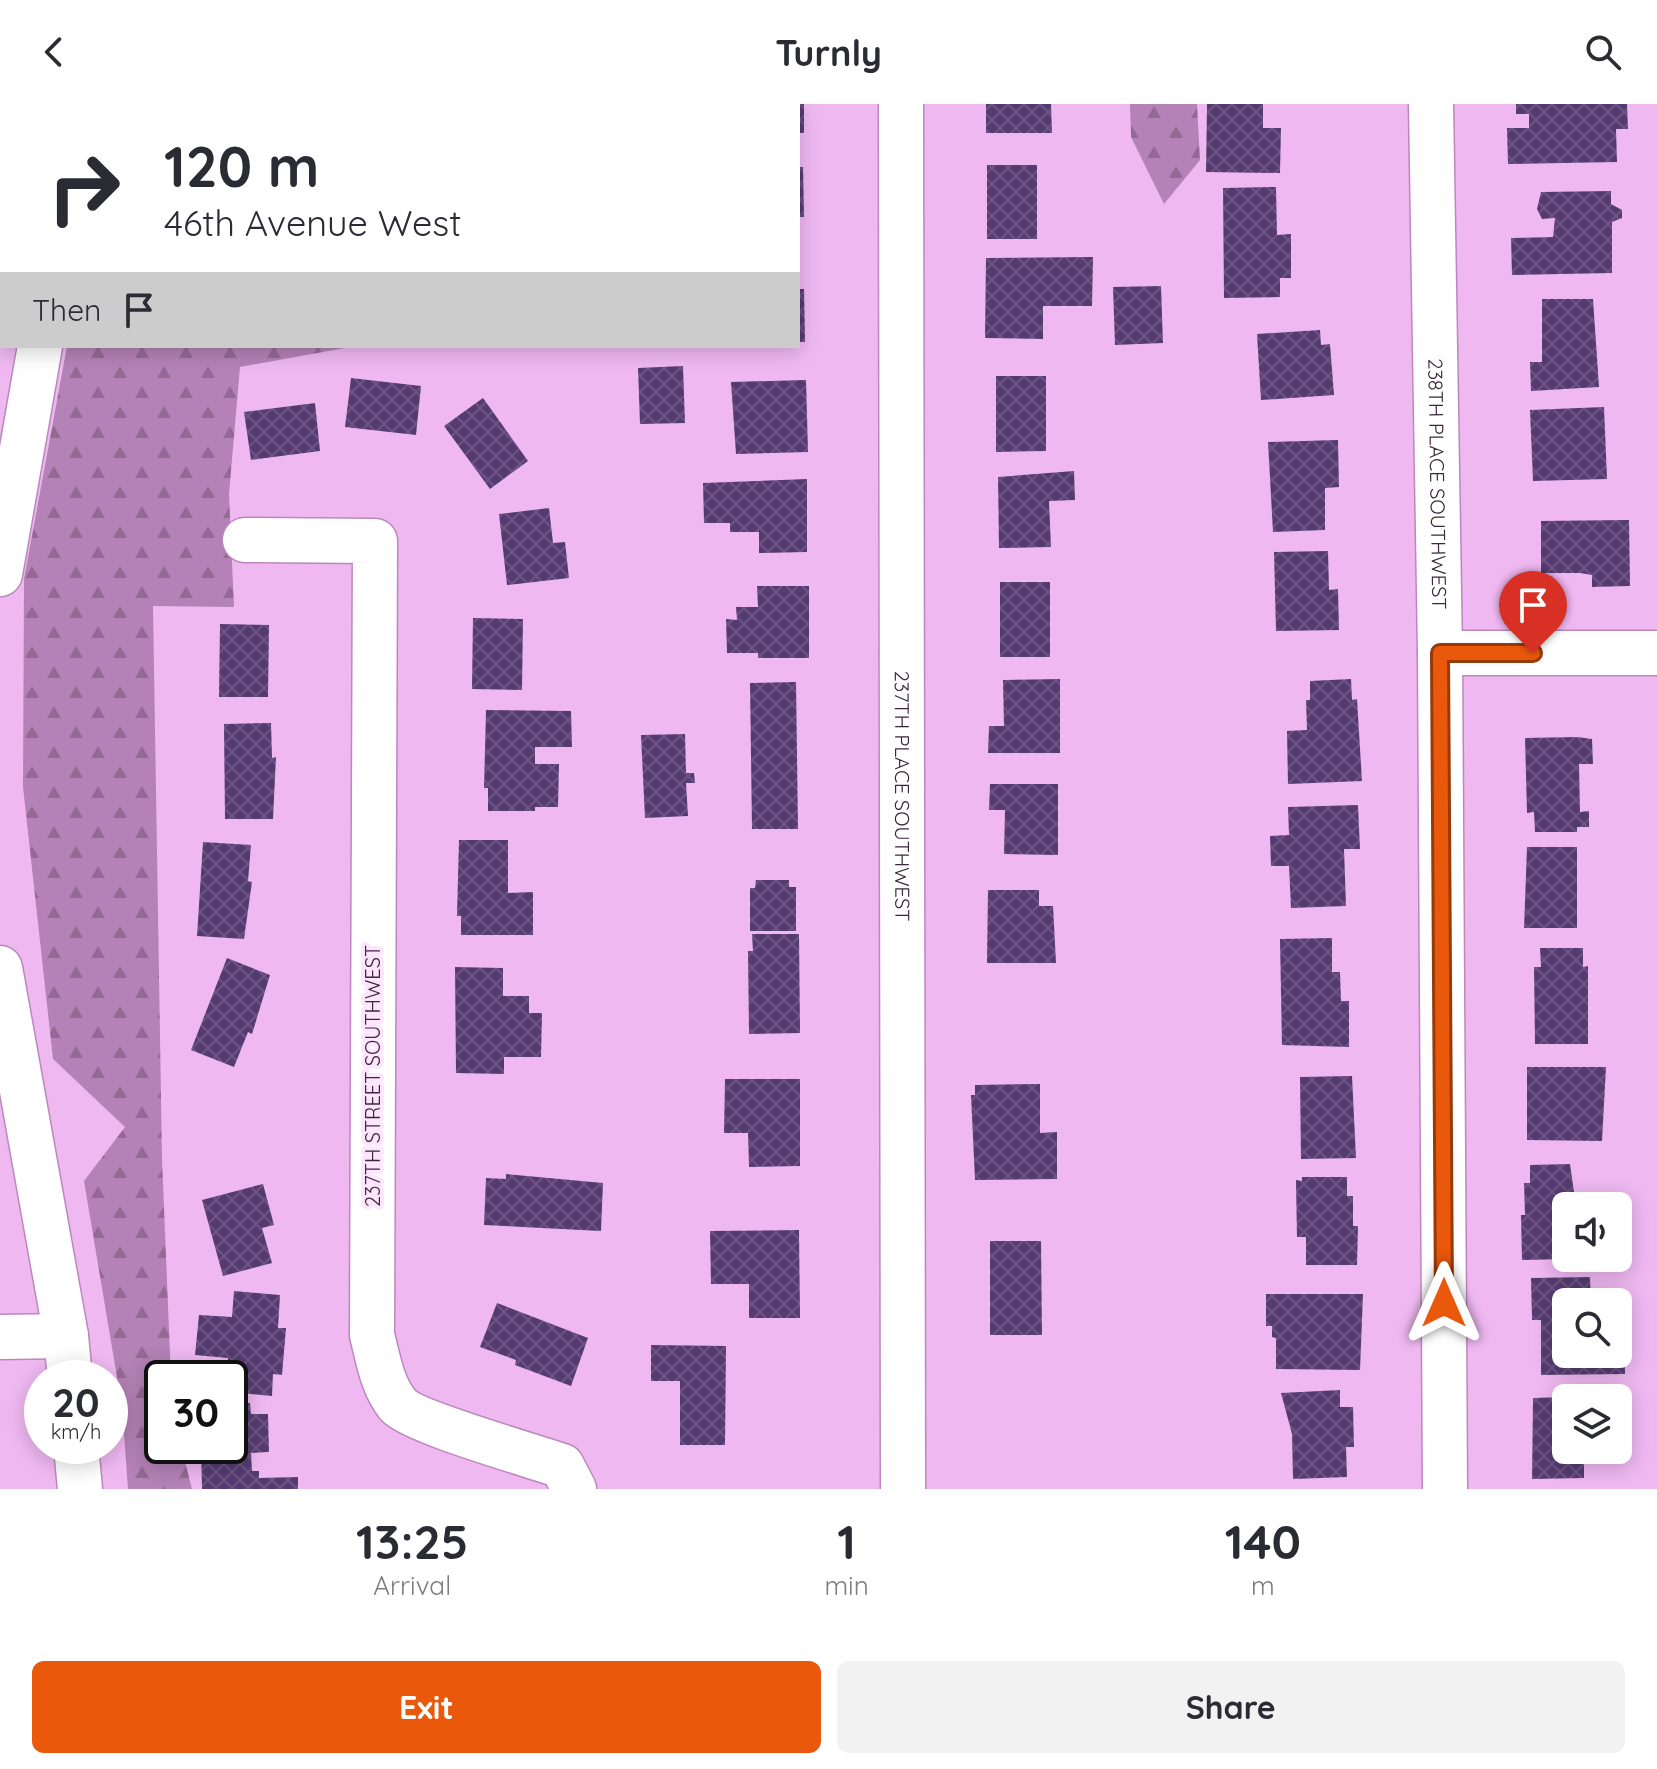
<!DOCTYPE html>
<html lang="en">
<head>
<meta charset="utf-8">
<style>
	body { margin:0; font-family:Quicksand,sans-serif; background:#f2f2f3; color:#2b2b33; height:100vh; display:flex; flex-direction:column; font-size:30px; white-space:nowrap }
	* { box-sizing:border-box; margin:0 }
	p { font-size:26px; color:#7c7c81 }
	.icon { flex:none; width:44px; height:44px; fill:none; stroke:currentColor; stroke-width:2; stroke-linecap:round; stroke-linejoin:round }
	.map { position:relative; height:1385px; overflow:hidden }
	.drawer { display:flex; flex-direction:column; background:#fff; flex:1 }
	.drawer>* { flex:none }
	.top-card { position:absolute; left:0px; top:0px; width:800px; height:244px; box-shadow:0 4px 20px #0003; background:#fff; color:#2b2b33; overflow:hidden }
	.controls { position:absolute; left:1552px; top:1088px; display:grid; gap:16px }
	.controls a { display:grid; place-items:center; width:80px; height:80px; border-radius:12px; background:#fff; box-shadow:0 4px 20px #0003; font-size:40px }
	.speed { position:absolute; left:24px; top:1256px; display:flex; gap:16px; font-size:40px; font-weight:700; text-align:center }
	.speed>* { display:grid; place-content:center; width:104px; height:104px; border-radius:50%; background:#fff; box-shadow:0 4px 20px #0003; line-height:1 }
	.speed small { font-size:20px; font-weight:400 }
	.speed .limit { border:4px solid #111; border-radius:12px; background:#fff; color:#111 }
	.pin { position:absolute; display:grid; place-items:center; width:68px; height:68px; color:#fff; margin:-82px -34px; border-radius:50% 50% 50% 0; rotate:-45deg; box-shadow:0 0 8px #0007 }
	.pin .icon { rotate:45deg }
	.me { position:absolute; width:88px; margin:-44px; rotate:0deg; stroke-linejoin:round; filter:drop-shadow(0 0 6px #0008) }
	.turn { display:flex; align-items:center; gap:28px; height:168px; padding:0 32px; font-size:36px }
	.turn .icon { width:104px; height:104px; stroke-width:2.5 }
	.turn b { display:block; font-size:56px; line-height:68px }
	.then { display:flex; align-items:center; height:76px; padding:0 32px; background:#0003; gap:16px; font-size:30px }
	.eta { display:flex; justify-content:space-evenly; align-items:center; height:136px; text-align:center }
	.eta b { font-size:48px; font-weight:700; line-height:56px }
	.primary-button { display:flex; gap:16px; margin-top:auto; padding:16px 32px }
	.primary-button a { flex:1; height:92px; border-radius:12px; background:#ea580c; color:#fff; font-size:32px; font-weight:700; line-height:92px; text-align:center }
	.primary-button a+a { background:#f2f2f3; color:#2b2b33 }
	header { display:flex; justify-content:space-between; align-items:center; height:104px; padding:0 32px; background:#fff; font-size:36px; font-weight:700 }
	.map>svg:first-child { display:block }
	.forest { fill:url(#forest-firs) }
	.building { fill:url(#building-cross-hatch) }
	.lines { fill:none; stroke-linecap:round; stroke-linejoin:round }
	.minor-casing { stroke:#bc87be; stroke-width:47 }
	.secondary-casing { stroke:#bc87be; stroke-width:47 }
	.minor { stroke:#fff; stroke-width:44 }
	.secondary { stroke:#fff; stroke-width:44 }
	.route-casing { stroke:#983908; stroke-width:20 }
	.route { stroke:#ea580c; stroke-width:14 }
	.labels { text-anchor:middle; stroke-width:8; stroke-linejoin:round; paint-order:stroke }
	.street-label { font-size:20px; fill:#3b263c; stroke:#fde6fd }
</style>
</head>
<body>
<header><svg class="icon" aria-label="back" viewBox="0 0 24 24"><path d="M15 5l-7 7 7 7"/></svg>Turnly<svg class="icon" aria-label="search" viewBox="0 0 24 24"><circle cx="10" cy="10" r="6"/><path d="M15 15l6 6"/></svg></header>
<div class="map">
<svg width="1657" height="1385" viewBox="0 0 1657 1385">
	<defs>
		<pattern id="forest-firs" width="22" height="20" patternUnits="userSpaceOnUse" patternTransform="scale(2)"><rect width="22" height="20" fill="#b482b6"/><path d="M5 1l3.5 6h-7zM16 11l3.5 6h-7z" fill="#946a95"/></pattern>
		<pattern id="building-cross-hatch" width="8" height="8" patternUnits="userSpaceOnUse" patternTransform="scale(2)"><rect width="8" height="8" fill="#563b72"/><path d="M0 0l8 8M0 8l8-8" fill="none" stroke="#6c5582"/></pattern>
	</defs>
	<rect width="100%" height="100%" fill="#efb8f1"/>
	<g class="forest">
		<path d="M 1130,0 L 1197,0 L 1200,56 L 1164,100 L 1131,33 Z"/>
		<path d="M 67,242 L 356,242 L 240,263 L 229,390 L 234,503 L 153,502 L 162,1055 L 171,1274 L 162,1274 L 162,1342 L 181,1342 L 192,1385 L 128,1385 L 122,1303 L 84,1077 L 125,1023 L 53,955 L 23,683 L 24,475 Z"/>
	</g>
	<g class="building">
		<rect x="798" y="0" width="6" height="29"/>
		<path d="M 986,0 L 1051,0 L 1052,29 L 986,29 Z"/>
		<path d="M 1207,0 L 1263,0 L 1263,24 L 1281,24 L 1280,69 L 1206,68 Z"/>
		<path d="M 1516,0 L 1627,0 L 1628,25 L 1616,25 L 1617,58 L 1508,60 L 1507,24 L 1529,24 L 1529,10 L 1516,10 Z"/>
		<rect x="987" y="61" width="50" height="74"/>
		<path d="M 798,63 L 803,63 L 804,113 L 798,113 Z"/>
		<path d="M 1276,83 L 1277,131 L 1291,130 L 1291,174 L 1280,174 L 1280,193 L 1224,194 L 1223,84 Z"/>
		<path d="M 1611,87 L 1611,100 L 1622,106 L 1622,114 L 1612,118 L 1612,169 L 1512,171 L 1511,134 L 1553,133 L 1555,114 L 1542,115 L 1537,105 L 1541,88 Z"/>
		<path d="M 1093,153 L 1092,202 L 1043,202 L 1043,235 L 985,234 L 986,154 Z"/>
		<path d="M 1161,182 L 1163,239 L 1115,241 L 1113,183 Z"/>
		<path d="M 798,185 L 804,185 L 805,238 L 798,238 Z"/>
		<path d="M 1542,195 L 1593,195 L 1599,283 L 1531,287 L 1530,258 L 1542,258 Z"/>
		<path d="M 1320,226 L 1321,241 L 1330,240 L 1334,291 L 1261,296 L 1257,230 Z"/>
		<path d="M 683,262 L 685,319 L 640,320 L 638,264 Z"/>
		<path d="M 996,272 L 1046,272 L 1046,347 L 996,348 Z"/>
		<path d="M 351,274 L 421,282 L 416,331 L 345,323 Z"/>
		<path d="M 806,276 L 808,348 L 736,350 L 731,278 Z"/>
		<path d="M 483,294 L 528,357 L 490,385 L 444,322 Z"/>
		<path d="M 315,299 L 320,347 L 251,356 L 244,308 Z"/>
		<path d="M 1604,303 L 1607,375 L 1533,377 L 1530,306 Z"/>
		<path d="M 1338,336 L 1339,383 L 1325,384 L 1325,426 L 1273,428 L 1268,338 Z"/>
		<path d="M 1074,367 L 1075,396 L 1049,397 L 1051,443 L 999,444 L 998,373 Z"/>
		<path d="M 807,375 L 807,448 L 759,449 L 759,428 L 730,428 L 730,419 L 704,419 L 703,379 Z"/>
		<path d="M 549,404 L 553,439 L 565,438 L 569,474 L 507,481 L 499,410 Z"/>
		<path d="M 1629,416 L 1630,482 L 1592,483 L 1592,471 L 1580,469 L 1541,469 L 1541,417 Z"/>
		<path d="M 1328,447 L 1329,486 L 1338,485 L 1339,526 L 1276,527 L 1274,448 Z"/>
		<rect x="1000" y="478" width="50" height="75"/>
		<path d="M 757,482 L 809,482 L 809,554 L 758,554 L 758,549 L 727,549 L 726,515 L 737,516 L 736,503 L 758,503 Z"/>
		<path d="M 473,514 L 523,515 L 522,586 L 472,585 Z"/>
		<path d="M 220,520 L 269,521 L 268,593 L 219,593 Z"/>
		<path d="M 1060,575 L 1060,649 L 988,649 L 989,622 L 1004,622 L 1003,576 Z"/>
		<path d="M 1351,575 L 1352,596 L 1357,595 L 1362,677 L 1288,680 L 1287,627 L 1307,626 L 1306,596 L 1310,596 L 1310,577 Z"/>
		<path d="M 796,578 L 798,725 L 752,725 L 750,579 Z"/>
		<path d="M 486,606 L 571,607 L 572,643 L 535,643 L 535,660 L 559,660 L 558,703 L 535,703 L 535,707 L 488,707 L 488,684 L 484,684 Z"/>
		<path d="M 271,619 L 272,654 L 276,653 L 273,715 L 225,715 L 224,620 Z"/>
		<path d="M 685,630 L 686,669 L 694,669 L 695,679 L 686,679 L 688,712 L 645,714 L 641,631 Z"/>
		<path d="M 1577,633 L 1592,635 L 1593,660 L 1579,660 L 1580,708 L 1589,707 L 1589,723 L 1577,723 L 1577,728 L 1535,728 L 1534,708 L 1527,709 L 1525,634 Z"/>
		<path d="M 990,680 L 1058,680 L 1058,751 L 1004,750 L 1005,706 L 989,706 Z"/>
		<path d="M 1358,701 L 1360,745 L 1344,745 L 1346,802 L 1291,804 L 1289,762 L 1271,762 L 1270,732 L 1289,731 L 1288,703 Z"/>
		<path d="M 459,736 L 508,736 L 508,789 L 533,788 L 533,831 L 461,831 L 461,812 L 457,812 Z"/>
		<path d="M 203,738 L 251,741 L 248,777 L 252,778 L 244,835 L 197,832 Z"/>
		<path d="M 1527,743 L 1577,743 L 1577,824 L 1524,824 Z"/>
		<path d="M 756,776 L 789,776 L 789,783 L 796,783 L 796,827 L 750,827 L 750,784 L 755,784 Z"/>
		<path d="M 988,786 L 1039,786 L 1039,802 L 1053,802 L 1056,859 L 987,859 Z"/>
		<path d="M 752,830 L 799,830 L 800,929 L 749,930 L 748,847 L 753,847 Z"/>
		<path d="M 1332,834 L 1332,868 L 1340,868 L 1341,897 L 1349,897 L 1349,943 L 1282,941 L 1280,835 Z"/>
		<path d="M 1540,844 L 1583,844 L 1583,863 L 1588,862 L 1588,940 L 1535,940 L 1534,863 L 1541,863 Z"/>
		<path d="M 227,854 L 270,871 L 252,930 L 248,928 L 234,963 L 191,946 Z"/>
		<path d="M 455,863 L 503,864 L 503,892 L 529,892 L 529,909 L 542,909 L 541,953 L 504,953 L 504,970 L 456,969 Z"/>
		<path d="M 1527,963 L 1606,963 L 1602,1037 L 1527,1036 Z"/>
		<path d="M 1352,972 L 1356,1054 L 1301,1055 L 1300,973 Z"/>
		<path d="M 725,975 L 800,975 L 800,1062 L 749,1063 L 748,1029 L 724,1029 Z"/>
		<path d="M 1040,980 L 1040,1029 L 1057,1028 L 1057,1075 L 975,1076 L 971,991 L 975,991 L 975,981 Z"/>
		<path d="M 1570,1060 L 1576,1102 L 1566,1102 L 1566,1155 L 1522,1156 L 1521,1111 L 1525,1111 L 1524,1079 L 1530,1079 L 1530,1061 Z"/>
		<path d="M 506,1070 L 603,1079 L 601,1127 L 484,1121 L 486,1074 L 506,1075 Z"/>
		<path d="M 1302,1073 L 1347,1073 L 1347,1092 L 1353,1092 L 1353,1122 L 1358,1122 L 1357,1161 L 1306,1161 L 1306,1133 L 1297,1133 L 1296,1076 L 1302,1077 Z"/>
		<path d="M 263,1080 L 274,1121 L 262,1124 L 272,1159 L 223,1172 L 202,1096 Z"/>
		<path d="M 799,1126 L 800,1214 L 749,1214 L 749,1180 L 711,1180 L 710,1127 Z"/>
		<path d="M 990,1137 L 1041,1137 L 1042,1231 L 990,1231 Z"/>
		<path d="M 1590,1173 L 1591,1198 L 1566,1198 L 1566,1250 L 1618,1250 L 1618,1220 L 1624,1219 L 1625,1270 L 1541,1271 L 1541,1216 L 1532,1216 L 1531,1174 Z"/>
		<path d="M 234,1187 L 280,1191 L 278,1224 L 286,1224 L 282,1271 L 273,1270 L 272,1292 L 230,1288 L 230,1274 L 226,1274 L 228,1254 L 195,1251 L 199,1211 L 232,1213 Z"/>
		<path d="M 1266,1190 L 1363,1190 L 1360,1266 L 1276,1265 L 1276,1234 L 1272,1233 L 1272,1222 L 1266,1222 Z"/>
		<path d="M 497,1199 L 588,1234 L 571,1282 L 515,1261 L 516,1256 L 480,1243 Z"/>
		<path d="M 651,1241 L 726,1242 L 725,1341 L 680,1341 L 680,1277 L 651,1277 Z"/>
		<path d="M 1340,1286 L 1340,1303 L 1353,1303 L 1354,1343 L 1346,1343 L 1347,1373 L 1293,1375 L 1292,1330 L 1281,1289 Z"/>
		<path d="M 1533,1294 L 1566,1293 L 1566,1346 L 1584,1346 L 1584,1374 L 1532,1375 Z"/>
		<path d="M 250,1299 L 251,1310 L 268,1310 L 269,1348 L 251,1349 L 252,1367 L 259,1367 L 259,1374 L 298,1373 L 298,1385 L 202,1385 L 201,1342 L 230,1342 L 230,1300 Z"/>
	</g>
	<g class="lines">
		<g class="minor-casing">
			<g id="minor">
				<path id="s1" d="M 901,0 L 903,1385"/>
				<path id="s2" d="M 1431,0 L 1440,549 L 1445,1385"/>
				<path d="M 245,436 L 375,437 L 372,1231 C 378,1254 382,1282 398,1301 C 413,1318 534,1352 562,1362 L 574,1385"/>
				<path d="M 1440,549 L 1657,549"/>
				<path d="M 0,1233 L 66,1232"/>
			</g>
		</g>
		<g class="secondary-casing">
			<g id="secondary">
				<path d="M 71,2 L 71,0"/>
				<path d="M 0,470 L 40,242"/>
				<path d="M 0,864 L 66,1232 L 70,1274"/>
				<path d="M 76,1342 L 80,1385"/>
			</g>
		</g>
		<use href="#minor" class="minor"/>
		<use href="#secondary" class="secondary"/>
	</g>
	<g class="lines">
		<g class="route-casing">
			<path id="route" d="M 1444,1199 L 1440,549 L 1533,549"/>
		</g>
		<use href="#route" class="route"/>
	</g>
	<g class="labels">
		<g class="street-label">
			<text dy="7" stroke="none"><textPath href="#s2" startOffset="380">238TH PLACE SOUTHWEST</textPath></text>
			<text dy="7" stroke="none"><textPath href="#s1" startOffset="692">237TH PLACE SOUTHWEST</textPath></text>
			<text transform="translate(373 972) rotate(-90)" y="7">237TH STREET SOUTHWEST</text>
		</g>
	</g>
</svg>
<div class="controls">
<a><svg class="icon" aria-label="sound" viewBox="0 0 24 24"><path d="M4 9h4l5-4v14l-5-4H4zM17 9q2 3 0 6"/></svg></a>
<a><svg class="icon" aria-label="search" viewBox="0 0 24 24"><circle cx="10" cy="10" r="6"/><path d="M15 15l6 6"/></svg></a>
<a><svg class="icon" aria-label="layers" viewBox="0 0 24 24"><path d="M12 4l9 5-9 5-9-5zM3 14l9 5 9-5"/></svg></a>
</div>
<div class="speed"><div>20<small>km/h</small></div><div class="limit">30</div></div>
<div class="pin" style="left:1533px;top:549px;background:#d93025"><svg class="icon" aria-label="arrive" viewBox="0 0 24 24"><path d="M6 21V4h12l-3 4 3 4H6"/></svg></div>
<svg class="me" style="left:1444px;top:1199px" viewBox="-20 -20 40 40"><path d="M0-17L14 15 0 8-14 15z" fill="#ea580c" stroke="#fff" stroke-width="4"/></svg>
<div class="top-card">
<div class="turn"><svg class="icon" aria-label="right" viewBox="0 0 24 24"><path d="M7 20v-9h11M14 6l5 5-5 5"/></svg><div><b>120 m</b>46th Avenue West</div></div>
<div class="then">Then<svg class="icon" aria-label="arrive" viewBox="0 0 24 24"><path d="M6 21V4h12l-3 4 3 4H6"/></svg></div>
</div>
</div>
<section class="drawer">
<div class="eta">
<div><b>13:25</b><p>Arrival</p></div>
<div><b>1</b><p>min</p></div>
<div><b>140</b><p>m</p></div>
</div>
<div class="primary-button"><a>Exit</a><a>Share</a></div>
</section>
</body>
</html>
